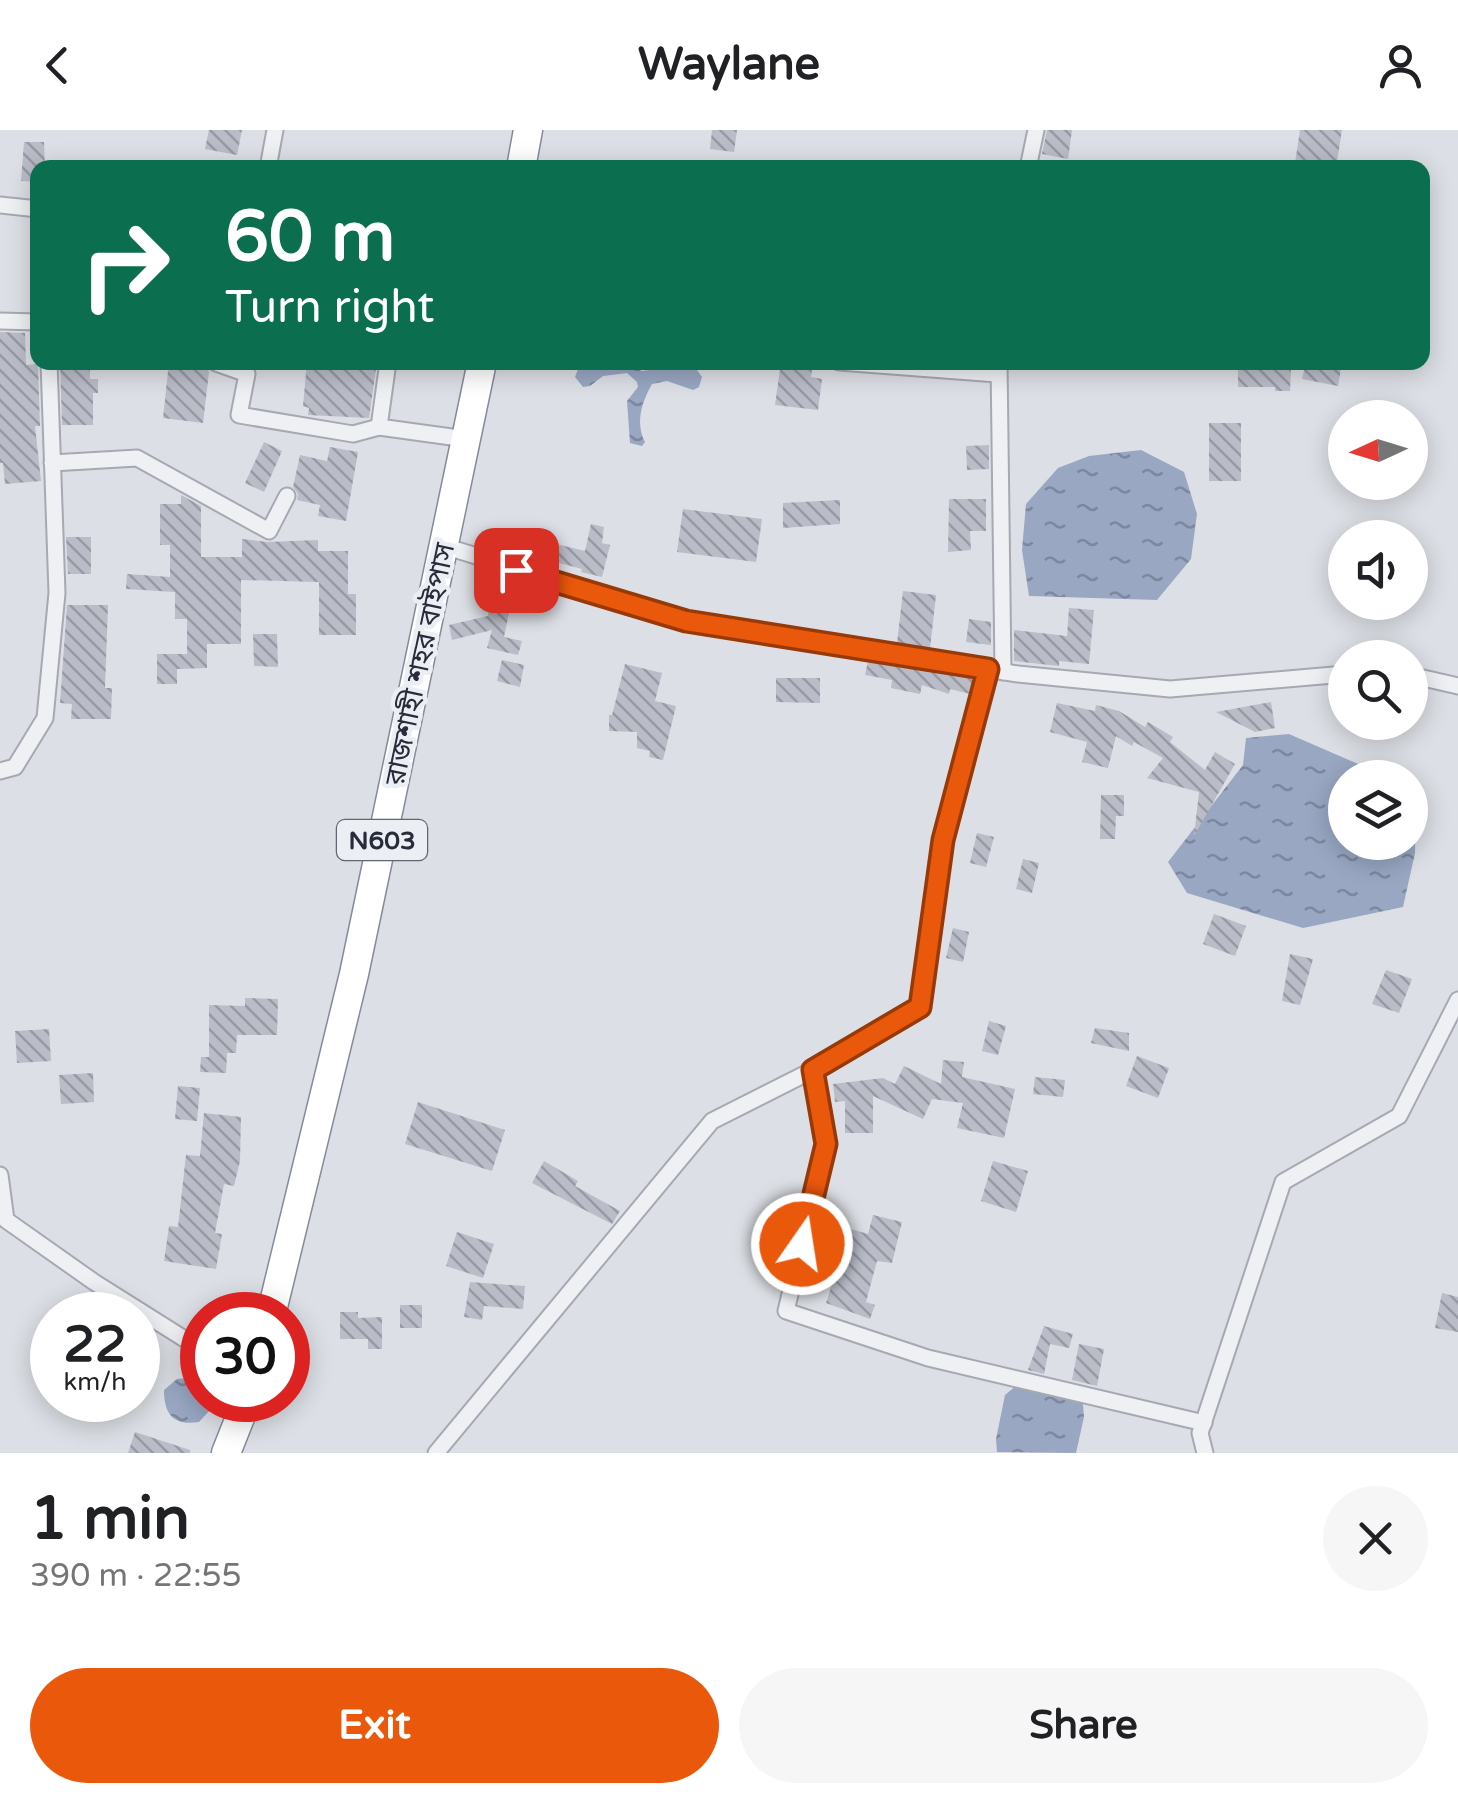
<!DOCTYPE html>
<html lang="en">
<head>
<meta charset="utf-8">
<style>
	body { margin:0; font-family:"Varela Round","Noto Sans Bengali",sans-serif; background:#f6f6f6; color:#202124; height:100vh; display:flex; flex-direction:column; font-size:38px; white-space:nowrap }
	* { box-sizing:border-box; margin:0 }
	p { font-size:32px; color:#757577 }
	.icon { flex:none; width:55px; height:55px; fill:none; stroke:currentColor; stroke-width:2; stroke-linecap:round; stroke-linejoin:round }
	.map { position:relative; height:1323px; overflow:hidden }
	.drawer { display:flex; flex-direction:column; background:#fff; flex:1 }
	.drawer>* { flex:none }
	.guide { position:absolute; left:30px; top:30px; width:1400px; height:210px; border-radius:20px; box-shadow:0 5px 25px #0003; background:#0b6e4f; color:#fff; overflow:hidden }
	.needle { width:65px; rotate:266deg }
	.tools { position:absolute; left:1328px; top:270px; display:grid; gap:20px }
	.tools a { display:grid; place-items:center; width:100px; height:100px; border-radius:50%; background:#fff; box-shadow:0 5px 25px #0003; font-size:50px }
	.speed { position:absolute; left:30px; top:1162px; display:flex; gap:20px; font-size:50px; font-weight:700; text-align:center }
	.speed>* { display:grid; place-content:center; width:130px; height:130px; border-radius:50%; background:#fff; box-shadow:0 5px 25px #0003; line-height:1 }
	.speed small { font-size:25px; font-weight:400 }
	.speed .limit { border:15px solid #d22; background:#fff; color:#111 }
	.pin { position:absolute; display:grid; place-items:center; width:85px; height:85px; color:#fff; margin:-42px; border-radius:20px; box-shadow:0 5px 15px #0006 }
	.me { position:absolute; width:110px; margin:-55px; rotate:13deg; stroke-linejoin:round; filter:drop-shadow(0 0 8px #0008) }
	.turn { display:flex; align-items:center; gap:35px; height:210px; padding:0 30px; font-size:45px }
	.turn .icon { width:130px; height:130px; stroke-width:2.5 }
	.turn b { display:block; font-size:70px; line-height:85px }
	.round { display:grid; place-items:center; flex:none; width:105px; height:105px; border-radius:52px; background:#f6f6f6 }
	.summary { display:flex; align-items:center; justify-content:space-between; height:170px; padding:0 30px }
	h1 { font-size:60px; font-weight:800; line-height:75px }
	.button { display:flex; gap:20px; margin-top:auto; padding:20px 30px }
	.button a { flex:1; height:115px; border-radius:60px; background:#ea580c; color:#fff; font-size:40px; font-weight:800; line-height:115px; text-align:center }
	.button a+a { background:#f6f6f6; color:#202124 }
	header { display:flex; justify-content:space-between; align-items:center; height:130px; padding:0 30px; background:#fff; font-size:45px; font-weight:800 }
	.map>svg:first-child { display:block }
	.water { fill:url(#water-ripples) }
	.building { fill:url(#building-back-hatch) }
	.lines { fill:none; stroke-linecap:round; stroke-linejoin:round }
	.minor-casing { stroke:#a6a9b2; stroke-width:19 }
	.trunk-casing { stroke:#858a9b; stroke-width:31 }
	.minor { stroke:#eff0f4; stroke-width:15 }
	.trunk { stroke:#fff; stroke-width:28 }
	.route-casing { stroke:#983908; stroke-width:25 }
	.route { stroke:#ea580c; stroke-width:18 }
	.labels { text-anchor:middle; stroke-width:9; stroke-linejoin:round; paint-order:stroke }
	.shield { fill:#ebeef3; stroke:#626672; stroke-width:2.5 }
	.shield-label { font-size:25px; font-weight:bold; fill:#272b3a }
	.street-label { font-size:28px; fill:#272b3a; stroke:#ebeef3 }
</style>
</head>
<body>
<header><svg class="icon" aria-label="back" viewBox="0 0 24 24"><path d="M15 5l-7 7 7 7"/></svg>Waylane<svg class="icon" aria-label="person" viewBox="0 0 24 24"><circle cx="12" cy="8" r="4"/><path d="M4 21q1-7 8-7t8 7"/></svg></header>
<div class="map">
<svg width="1458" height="1323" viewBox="0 0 1458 1323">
	<defs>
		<pattern id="water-ripples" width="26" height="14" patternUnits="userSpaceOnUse" patternTransform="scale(2.5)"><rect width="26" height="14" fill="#99a7c3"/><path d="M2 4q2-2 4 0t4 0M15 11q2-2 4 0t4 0" fill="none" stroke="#7d889f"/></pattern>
		<pattern id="building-back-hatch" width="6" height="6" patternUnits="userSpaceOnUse" patternTransform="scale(2.5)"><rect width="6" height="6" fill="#babdc8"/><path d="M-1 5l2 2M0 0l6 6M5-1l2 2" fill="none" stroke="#979aa3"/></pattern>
	</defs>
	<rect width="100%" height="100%" fill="#dcdfe5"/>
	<g class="water">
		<path d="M 624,233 L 642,241 L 693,234 L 702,247 L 699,257 L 693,260 L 667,251 L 652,254 C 642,272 635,292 645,312 L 642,316 L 630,313 L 627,271 L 638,257 L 637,252 L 627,243 L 603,246 L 590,256 L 583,257 L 575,247 L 580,234 L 597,239 Z"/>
		<path d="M 1141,320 L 1184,342 L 1197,384 L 1191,429 L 1157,470 L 1029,466 L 1022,420 L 1026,374 L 1058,338 L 1089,326 Z"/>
		<path d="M 1289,604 L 1388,647 L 1345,648 L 1345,712 L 1410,712 L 1410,666 L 1416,673 L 1415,723 L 1403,777 L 1303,798 L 1187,763 L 1168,732 L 1243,635 L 1246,608 Z"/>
		<path d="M 196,1247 L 202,1255 L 202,1270 L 209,1270 L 211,1279 L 199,1292 C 174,1296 164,1285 164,1260 L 177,1249 Z"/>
		<path d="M 1017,1255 L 1075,1267 L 1083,1274 L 1084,1287 L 1076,1323 L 997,1322 L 996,1309 L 1005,1265 Z"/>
	</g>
	<g class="building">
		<path d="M 209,0 L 242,0 L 237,25 L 205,19 Z"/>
		<path d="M 712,0 L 737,0 L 734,22 L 710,19 Z"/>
		<path d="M 1047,0 L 1072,0 L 1068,29 L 1042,24 Z"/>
		<path d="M 1300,0 L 1342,0 L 1336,38 L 1295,33 Z"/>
		<path d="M 24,12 L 44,12 L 45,38 L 38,38 L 38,52 L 21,51 Z"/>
		<path d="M 0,202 L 25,203 L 26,235 L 38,234 L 40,296 L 35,296 L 41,351 L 5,354 L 3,333 L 0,333 Z"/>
		<path d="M 60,232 L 90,232 L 90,249 L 98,249 L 98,263 L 93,263 L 93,295 L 62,295 Z"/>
		<path d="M 169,232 L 205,232 L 209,242 L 203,293 L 163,288 Z"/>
		<path d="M 307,232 L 377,232 L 369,288 L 308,285 L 309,278 L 303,276 Z"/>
		<path d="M 781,232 L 813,232 L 811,247 L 822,249 L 818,280 L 775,275 Z"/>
		<path d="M 1306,232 L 1342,232 L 1338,256 L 1302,249 Z"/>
		<path d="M 1238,236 L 1291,239 L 1290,261 L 1275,261 L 1275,257 L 1238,257 Z"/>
		<rect x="1209" y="293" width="32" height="58"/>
		<path d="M 264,312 L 282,321 L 264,362 L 245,353 Z"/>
		<path d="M 989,315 L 989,339 L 967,340 L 966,316 Z"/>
		<path d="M 330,317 L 358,322 L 346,391 L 318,386 L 320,375 L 297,370 L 298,364 L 293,357 L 300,325 L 327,331 Z"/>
		<path d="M 181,365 L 201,376 L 201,427 L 242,427 L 242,409 L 268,412 L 318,410 L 318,421 L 348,421 L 348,464 L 356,464 L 356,505 L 319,505 L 319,452 L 241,450 L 241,514 L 207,514 L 207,538 L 177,539 L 177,554 L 157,554 L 157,524 L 187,524 L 187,489 L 175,489 L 175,462 L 126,459 L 127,444 L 170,447 L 170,415 L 160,415 L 160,374 L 181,374 Z"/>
		<path d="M 949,369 L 986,369 L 986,401 L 970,401 L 971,420 L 948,422 Z"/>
		<path d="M 840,370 L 840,394 L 783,398 L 783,373 Z"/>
		<path d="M 683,379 L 762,389 L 756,432 L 677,422 Z"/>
		<path d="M 591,394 L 604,397 L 602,413 L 610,415 L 602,447 L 581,442 L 582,439 L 540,428 L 544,411 L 585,421 Z"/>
		<path d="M 66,407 L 91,407 L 91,444 L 68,444 Z"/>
		<path d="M 903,461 L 936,465 L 930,519 L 897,513 Z"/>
		<path d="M 67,475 L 108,475 L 105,558 L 112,558 L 111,589 L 71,589 L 72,574 L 60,573 Z"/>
		<path d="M 498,475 L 510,478 L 504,507 L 522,511 L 518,525 L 487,518 L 492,500 L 452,510 L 449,495 L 488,486 L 489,477 L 497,479 Z"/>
		<path d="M 1069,478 L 1094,480 L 1089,534 L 1059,531 L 1059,536 L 1014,531 L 1014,500 L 1067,506 Z"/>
		<path d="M 969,489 L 991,492 L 991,515 L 966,512 Z"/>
		<path d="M 253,504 L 277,504 L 278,537 L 254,536 Z"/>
		<path d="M 502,530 L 524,535 L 520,557 L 497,551 Z"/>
		<path d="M 868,531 L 962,546 L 974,549 L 970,564 L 950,559 L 949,564 L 922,555 L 920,564 L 891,558 L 892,550 L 865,545 Z"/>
		<path d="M 625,534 L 662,543 L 655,571 L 676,576 L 663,630 L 649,627 L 650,621 L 637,618 L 637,602 L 609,601 L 609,585 L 612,585 Z"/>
		<path d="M 776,548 L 820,548 L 820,573 L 776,572 Z"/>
		<path d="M 1271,572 L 1275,598 L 1255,602 L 1216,582 Z"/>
		<path d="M 1057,573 L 1095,581 L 1096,575 L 1119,581 L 1145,597 L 1148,592 L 1173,607 L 1170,612 L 1205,640 L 1215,622 L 1235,634 L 1194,706 L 1199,662 L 1147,648 L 1163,628 L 1134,612 L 1132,616 L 1116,606 L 1108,638 L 1082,632 L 1087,612 L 1050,602 Z"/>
		<path d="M 1101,665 L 1124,665 L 1124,686 L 1116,686 L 1115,709 L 1100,709 Z"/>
		<path d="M 977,703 L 994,707 L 986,737 L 970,733 Z"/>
		<path d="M 1023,729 L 1039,733 L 1032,763 L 1016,759 Z"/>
		<path d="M 1214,784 L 1246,796 L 1235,826 L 1203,814 Z"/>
		<path d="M 953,798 L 969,802 L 963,832 L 946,828 Z"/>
		<path d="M 1290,824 L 1313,829 L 1300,875 L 1282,871 Z"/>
		<path d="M 1386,840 L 1412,849 L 1399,883 L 1372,874 Z"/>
		<path d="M 245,868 L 278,869 L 277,905 L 237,905 L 236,923 L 227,923 L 226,943 L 200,942 L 201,927 L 209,927 L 209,875 L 245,876 Z"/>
		<path d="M 989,891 L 1006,896 L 998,925 L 982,921 Z"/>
		<path d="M 1095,898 L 1129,903 L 1129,921 L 1091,913 Z"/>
		<path d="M 49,899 L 51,931 L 17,933 L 15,901 Z"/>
		<path d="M 1137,926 L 1169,938 L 1158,968 L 1126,956 Z"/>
		<path d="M 943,930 L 964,932 L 962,947 L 1015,959 L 1004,1008 L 957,998 L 963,973 L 932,969 L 923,989 L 873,966 L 873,1003 L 845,1003 L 845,971 L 835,972 L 833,954 L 883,948 L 895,954 L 904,936 L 941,954 Z"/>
		<path d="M 93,943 L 94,972 L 61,974 L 59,945 Z"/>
		<path d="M 1035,947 L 1065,950 L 1063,967 L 1033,964 Z"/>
		<path d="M 178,956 L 200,958 L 197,991 L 175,989 Z"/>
		<path d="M 418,972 L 505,1000 L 492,1041 L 405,1014 Z"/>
		<path d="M 204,983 L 241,987 L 240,1031 L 234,1056 L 224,1054 L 215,1103 L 222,1104 L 216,1139 L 164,1131 L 169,1096 L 178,1097 L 186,1025 L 200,1026 Z"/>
		<path d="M 544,1031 L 578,1051 L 575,1056 L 620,1081 L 612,1094 L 532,1053 Z"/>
		<path d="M 993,1031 L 1028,1041 L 1016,1082 L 981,1071 Z"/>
		<path d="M 873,1085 L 902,1092 L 892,1133 L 877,1131 L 866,1172 L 875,1175 L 870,1189 L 826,1173 L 840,1129 L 813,1115 L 819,1090 L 868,1104 Z"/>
		<path d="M 457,1102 L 494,1114 L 483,1148 L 446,1136 Z"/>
		<path d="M 470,1152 L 525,1156 L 523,1179 L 484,1176 L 482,1190 L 464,1187 Z"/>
		<path d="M 1442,1163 L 1458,1167 L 1458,1202 L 1435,1198 Z"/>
		<rect x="400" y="1175" width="22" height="23"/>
		<path d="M 340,1182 L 358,1182 L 358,1188 L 382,1187 L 382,1219 L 368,1219 L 368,1209 L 340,1209 Z"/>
		<path d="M 1044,1196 L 1073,1204 L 1069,1218 L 1050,1214 L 1044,1244 L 1028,1240 Z"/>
		<path d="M 1079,1214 L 1104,1219 L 1097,1256 L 1072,1250 Z"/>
		<path d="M 135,1302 L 190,1320 L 190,1323 L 128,1323 Z"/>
	</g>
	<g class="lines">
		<g class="minor-casing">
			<g id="minor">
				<path d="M 268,38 L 275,0"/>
				<path d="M 1028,38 L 1036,0"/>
				<path d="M 0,75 L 38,79"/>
				<path d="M 0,191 L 38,192"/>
				<path d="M 388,232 L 379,297 L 466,309"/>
				<path d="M 839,232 L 997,244"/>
				<path d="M 999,232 L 1003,542"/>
				<path d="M 216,233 L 247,244 L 239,285 L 353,304 L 379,297"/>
				<path d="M 52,333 L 137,328 L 269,401 L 287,366"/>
				<path d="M 444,416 L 686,491 L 1018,544 L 1170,559 L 1345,544"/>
				<path d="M 988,539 L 943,710 L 920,877 L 813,940 L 826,1014 L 786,1181 L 928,1228 L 1204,1293"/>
				<path d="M 1410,545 L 1458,556"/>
				<path d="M 0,641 L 15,637 L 45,588 L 57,463 L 49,232"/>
				<path d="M 0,1045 L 6,1090 L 94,1152 L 202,1220"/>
				<path d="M 436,1323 L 712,991 L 813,940"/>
				<path d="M 1205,1323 L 1200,1303 L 1283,1052 L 1399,986 L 1458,870"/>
			</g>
		</g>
		<g class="trunk-casing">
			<g id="trunk">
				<path d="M 521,38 L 528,0"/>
				<path d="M 271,1185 L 354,844 L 482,232"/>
				<path d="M 226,1323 L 247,1270"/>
			</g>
		</g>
		<use href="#minor" class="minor"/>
		<use href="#trunk" class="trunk"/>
	</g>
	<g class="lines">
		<g class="route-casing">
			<path id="route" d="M 516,440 L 686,491 L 988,539 L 943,710 L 920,877 L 813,940 L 826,1014 L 802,1114"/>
		</g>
		<use href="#route" class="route"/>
	</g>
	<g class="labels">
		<rect class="shield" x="337" y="690" width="90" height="40" rx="8"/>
		<g class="shield-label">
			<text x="382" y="719">N603</text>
		</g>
		<g class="street-label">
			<text transform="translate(419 534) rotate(-78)" y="10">রাজশাহী শহর বাইপাস</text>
		</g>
	</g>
</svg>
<div class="tools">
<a><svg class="needle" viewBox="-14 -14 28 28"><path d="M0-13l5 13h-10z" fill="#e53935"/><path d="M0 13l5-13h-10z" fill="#757577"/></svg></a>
<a><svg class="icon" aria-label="sound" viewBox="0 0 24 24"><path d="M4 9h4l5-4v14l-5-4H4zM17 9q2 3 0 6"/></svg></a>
<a><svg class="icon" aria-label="search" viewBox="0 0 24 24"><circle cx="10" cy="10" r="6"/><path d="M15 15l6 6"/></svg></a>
<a><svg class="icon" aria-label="layers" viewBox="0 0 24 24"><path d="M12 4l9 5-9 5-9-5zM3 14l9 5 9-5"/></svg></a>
</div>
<div class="speed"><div>22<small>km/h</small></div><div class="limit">30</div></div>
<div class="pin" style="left:516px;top:440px;background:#d93025"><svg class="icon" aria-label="arrive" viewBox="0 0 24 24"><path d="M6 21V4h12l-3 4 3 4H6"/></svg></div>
<svg class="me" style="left:802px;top:1114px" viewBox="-20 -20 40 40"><circle r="17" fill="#ea580c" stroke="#fff" stroke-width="3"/><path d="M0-11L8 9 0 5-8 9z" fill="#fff"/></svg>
<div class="guide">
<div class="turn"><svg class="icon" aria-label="right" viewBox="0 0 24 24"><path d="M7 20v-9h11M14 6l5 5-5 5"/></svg><div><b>60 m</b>Turn right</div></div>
</div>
</div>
<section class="drawer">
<div class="summary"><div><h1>1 min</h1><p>390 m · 22:55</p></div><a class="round"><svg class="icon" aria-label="close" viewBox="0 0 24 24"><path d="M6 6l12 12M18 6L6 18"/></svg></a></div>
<div class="button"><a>Exit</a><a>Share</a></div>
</section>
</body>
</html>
